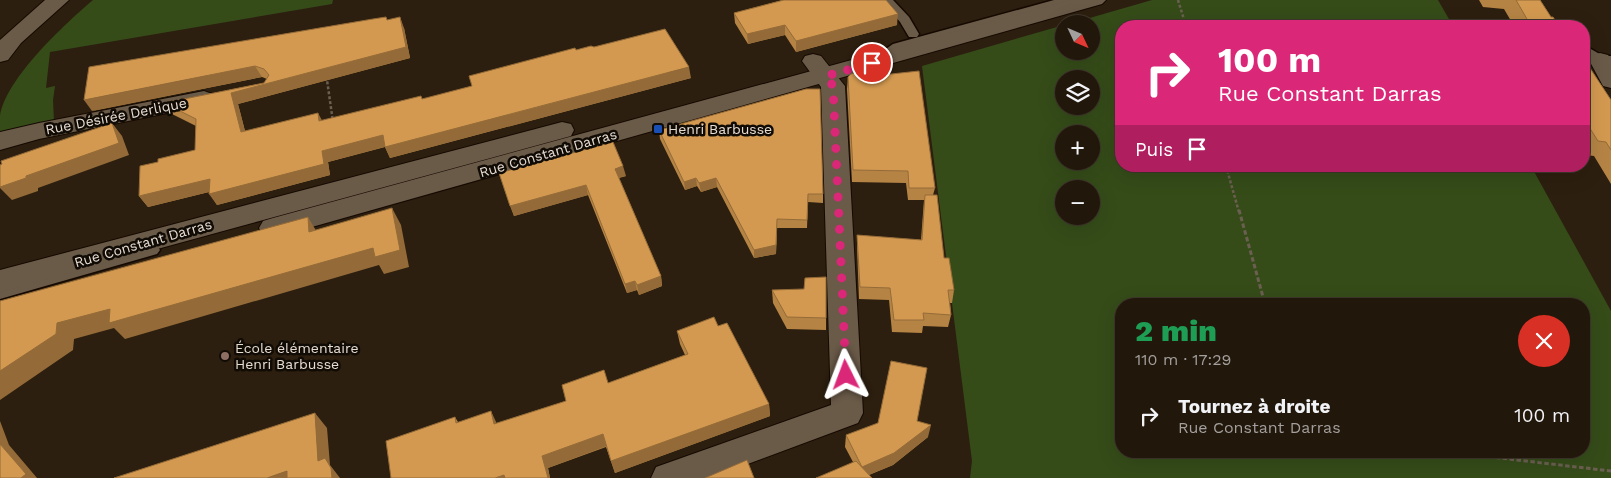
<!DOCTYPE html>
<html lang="fr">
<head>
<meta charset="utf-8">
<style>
	body { margin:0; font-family:"Work Sans",sans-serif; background:#2a2014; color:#f1f3f6; height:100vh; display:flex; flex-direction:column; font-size:19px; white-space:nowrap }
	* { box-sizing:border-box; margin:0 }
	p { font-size:16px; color:#a29f9d }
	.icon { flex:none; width:28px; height:28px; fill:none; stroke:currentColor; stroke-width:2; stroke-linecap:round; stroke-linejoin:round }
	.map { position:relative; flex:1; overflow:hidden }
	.panel { position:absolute; left:1115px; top:298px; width:475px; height:160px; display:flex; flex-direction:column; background:#22170b; border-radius:20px; box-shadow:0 5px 20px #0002,0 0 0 1px #3f362c }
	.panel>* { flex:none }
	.hud { position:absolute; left:1115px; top:20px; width:475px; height:152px; border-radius:20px; box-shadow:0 5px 20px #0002,0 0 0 1px #3f362c; background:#db2777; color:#fff; overflow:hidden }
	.needle { width:32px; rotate:134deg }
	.buttons { position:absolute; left:1055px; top:15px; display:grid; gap:10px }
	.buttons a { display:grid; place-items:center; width:45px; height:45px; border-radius:50%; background:#22170b; box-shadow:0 5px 20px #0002,0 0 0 1px #3f362c; font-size:25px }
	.pin { position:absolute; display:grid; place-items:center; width:42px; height:42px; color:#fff; margin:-21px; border:2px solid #fff; border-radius:50%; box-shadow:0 1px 5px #0007 }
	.me { position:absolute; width:55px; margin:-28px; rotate:357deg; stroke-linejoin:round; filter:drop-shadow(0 0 4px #0008) }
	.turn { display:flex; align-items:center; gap:18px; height:105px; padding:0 20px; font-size:22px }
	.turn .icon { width:65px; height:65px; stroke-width:2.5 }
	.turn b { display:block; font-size:35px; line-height:42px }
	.then { display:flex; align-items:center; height:48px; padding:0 20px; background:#0003; gap:10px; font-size:19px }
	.round { display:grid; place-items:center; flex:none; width:52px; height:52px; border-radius:26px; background:#2a2014 }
	.head { display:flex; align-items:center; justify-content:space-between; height:85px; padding:0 20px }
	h1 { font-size:30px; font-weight:800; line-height:38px; color:#1e9e55 }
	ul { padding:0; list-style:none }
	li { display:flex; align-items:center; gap:15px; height:65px; padding:0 20px }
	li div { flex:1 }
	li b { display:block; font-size:19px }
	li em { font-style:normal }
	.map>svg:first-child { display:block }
	.green { fill:#354c19; fill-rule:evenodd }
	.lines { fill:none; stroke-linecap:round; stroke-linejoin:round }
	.lane-casing { stroke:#150900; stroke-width:3 }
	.street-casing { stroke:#150900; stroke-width:2 }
	.secondary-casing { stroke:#150900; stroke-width:2 }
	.path-far1 { stroke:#6b5f51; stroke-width:2.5; stroke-dasharray:3 2; stroke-linecap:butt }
	.path { stroke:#6b5f51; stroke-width:3; stroke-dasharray:4.5 2.5; stroke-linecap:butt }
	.lane { fill:#6a5a48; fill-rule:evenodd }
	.street { fill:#6a5a48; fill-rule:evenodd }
	.secondary { fill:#6a5a48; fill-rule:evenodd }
	.wall { fill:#b58445 }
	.shaded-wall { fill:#946b38 }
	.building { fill:#d39950; stroke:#946b38 }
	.route { stroke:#db2777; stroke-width:9; stroke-dasharray:0 16.2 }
	.transit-dot { fill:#1a4fb4; stroke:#110b05; stroke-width:2 }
	.education-dot { fill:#8d6e63; stroke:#110b05; stroke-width:2 }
	.labels { text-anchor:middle; stroke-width:5; stroke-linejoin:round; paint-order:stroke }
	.street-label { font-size:14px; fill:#e6dcd2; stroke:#110b05 }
	.poi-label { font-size:14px; fill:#e6dcd2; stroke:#110b05; text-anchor:start }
</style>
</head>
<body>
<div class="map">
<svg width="1611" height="478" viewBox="0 0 1611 478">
	<rect width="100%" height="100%" fill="#2d1f0f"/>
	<g class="green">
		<path d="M 93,0 L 333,0 L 332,4 L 50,52 L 46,88 L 55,86 L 53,100 L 54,122 L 0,135 C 0,129 0,122 0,116 C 6,78 65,24 93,0 Z"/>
		<path d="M 1152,0 L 1438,0 L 1453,26 L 1121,26 L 1121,166 L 1531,166 L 1611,311 L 1611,478 L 970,478 L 972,461 L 922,66 L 1064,25 L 1064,51 L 1091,51 L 1091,24 L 1069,24 ZM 1064,79 L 1091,79 L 1091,106 L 1064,106 ZM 1064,134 L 1091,134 L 1091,161 L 1064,161 ZM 1064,189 L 1091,189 L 1091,216 L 1064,216 ZM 1121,304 L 1584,304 L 1584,451 L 1121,451 Z"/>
	</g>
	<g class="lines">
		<g class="lane-casing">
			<g id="lane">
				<path d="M 881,0 L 893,0 L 909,17 L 919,34 L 917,37 L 909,37 L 900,22 Z"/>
				<path d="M 1054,0 L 1073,0 L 1071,2 L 901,50 L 883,61 L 875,61 L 873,58 L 893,44 Z"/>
				<path d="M 1584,45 L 1603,56 L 1611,56 L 1611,64 L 1596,63 L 1584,54 Z"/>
				<path d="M 152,244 L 157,246 L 160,250 L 157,254 L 0,299 L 0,287 Z"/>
			</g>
		</g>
		<g class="street-casing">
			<g id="street">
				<path d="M 45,0 L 69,0 L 21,43 L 8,60 L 0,62 L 0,40 Z"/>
				<path d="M 1600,53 L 1608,55 L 1611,59 L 1611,88 L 1603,86 L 1589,60 L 1592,55 Z"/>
				<path d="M 813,54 L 821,56 L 845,86 L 863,413 L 858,423 L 710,478 L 651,478 L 656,467 L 831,405 L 821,87 L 802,61 L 805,56 Z"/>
				<path d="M 204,91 L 212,94 L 216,99 L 212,104 L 39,139 L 0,150 L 0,132 L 39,123 Z"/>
			</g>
		</g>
		<g class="secondary-casing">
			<g id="secondary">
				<path d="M 1071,0 L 1106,0 L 1102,4 L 273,238 L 263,235 L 259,228 L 263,221 L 273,218 Z"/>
				<path d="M 562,122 L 571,124 L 574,130 L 571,136 L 0,292 L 0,270 Z"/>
			</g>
		</g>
		<g class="path-far1">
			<path d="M 1178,0 L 1186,26"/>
			<path d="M 324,78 L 327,80 L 333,122"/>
			<path d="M 1226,166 L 1239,212"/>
		</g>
		<g class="path">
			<path d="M 1239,210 L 1265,304"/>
			<path d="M 1440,451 L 1611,471"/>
		</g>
		<use href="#lane" class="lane"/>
		<use href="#street" class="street"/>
		<use href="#secondary" class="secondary"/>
	</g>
	<g class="wall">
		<path d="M 783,0 L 886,0 L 897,25 L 796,52 L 785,35 L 748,44 L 735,23 L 734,13 Z"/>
		<path d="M 1479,0 L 1540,0 L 1551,17 L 1559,26 L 1514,26 L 1504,9 L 1483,7 Z"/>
		<path d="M 387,20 L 404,28 L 410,58 L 238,104 L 245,131 L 322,121 L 423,99 L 472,86 L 576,50 L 691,78 L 390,158 L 385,147 L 328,162 L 330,175 L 217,205 L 209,192 L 148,207 L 139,196 L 158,162 L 195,150 L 196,126 L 172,114 L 164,103 L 264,83 L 267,79 L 262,77 L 92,111 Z"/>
		<path d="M 1584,59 L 1611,100 L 1611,184 L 1594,156 L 1586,155 L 1584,152 Z"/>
		<path d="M 882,75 L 935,188 L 933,195 L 944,258 L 954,290 L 952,303 L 950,303 L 951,315 L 948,327 L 923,326 L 922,333 L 892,332 L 889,300 L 859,299 L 857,247 L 857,235 L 921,240 L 924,200 L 908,200 L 906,183 L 852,182 L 847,89 L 848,77 Z"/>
		<path d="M 659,130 L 823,194 L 823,203 L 808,202 L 807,228 L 777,228 L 776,254 L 754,258 L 717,187 L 701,192 L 697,186 L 685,190 L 660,139 Z"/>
		<path d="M 499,173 L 626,176 L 619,178 L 661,276 L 662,286 L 639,295 L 637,290 L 627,293 L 588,195 L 514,216 Z"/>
		<path d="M 772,290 L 826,318 L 826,330 L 787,329 L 773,303 Z"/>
		<path d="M 718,326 L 769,404 L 770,416 L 615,473 L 606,447 L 548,468 L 550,478 L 391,478 L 455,417 L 458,422 L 497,423 L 566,401 L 608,383 L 685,355 L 680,344 L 677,331 Z"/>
		<path d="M 917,421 L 928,437 L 893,465 L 869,475 L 853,462 L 845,447 L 846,435 Z"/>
	</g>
	<g class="shaded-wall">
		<path d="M 898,14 L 897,25 L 796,52 L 796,41 Z"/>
		<path d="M 400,17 L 404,28 L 410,58 L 238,104 L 248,143 L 241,132 L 231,93 L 406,47 Z"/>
		<path d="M 785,25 L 785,35 L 748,44 L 747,34 Z"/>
		<path d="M 255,66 L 262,77 L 92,111 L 84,100 Z"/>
		<path d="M 689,67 L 691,78 L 390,158 L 385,147 Z"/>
		<path d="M 318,113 L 324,124 L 319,121 Z"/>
		<path d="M 112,123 L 122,136 L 129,155 L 38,188 L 38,191 L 12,200 L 0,188 L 0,187 L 26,176 Z"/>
		<path d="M 383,135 L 388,146 L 328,162 L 330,175 L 217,205 L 209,194 L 322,151 Z"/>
		<path d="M 623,166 L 626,176 L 617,178 L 615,169 Z"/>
		<path d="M 696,178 L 697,186 L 685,190 L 684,182 Z"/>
		<path d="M 716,178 L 717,187 L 701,192 L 699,183 Z"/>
		<path d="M 210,179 L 217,190 L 148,207 L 139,196 Z"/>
		<path d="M 586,185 L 588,195 L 514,216 L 510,206 Z"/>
		<path d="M 392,208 L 401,225 L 409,267 L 384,274 L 379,265 L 125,339 L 114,328 L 74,339 L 73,350 L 0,400 L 0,371 L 57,323 Z"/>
		<path d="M 308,217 L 318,234 L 309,232 Z"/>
		<path d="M 777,219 L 776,254 L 754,258 L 754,250 Z"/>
		<path d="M 661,276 L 662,286 L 639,295 L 637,285 Z"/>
		<path d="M 635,281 L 637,290 L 627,293 L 625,284 Z"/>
		<path d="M 769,404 L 770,416 L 615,473 L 611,461 Z"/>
		<path d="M 491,411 L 497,424 L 494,424 Z"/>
		<path d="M 315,413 L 327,428 L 330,465 L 340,478 L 332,478 L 318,461 Z"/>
		<path d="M 0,421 L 9,445 L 37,478 L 21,478 L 0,444 Z"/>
		<path d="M 931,425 L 928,437 L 893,465 L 861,478 L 862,467 Z"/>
		<path d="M 603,434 L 607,446 L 548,468 L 550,478 L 548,478 L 542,456 Z"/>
		<path d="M 287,471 L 294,478 L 267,478 Z"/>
		<path d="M 504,475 L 506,478 L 495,478 Z"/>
	</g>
	<g class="building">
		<path d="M 784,0 L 886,0 L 898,14 L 796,41 L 785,25 L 747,34 L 734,13 Z"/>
		<path d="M 1516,0 L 1540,0 L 1551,17 L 1553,17 L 1559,26 L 1531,26 Z"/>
		<path d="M 386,17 L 387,20 L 400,17 L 406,47 L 231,93 L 241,132 L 318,113 L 319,121 L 421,96 L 422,99 L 472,86 L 469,76 L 575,48 L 576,50 L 591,46 L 594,47 L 665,29 L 689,67 L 385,147 L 383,135 L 322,151 L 324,164 L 209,194 L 210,179 L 139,196 L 140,166 L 158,162 L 158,159 L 195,150 L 196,119 L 164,103 L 264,83 L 269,75 L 264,69 L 255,66 L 84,100 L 89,67 L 373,19 Z"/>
		<path d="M 1584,59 L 1611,100 L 1611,150 L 1606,142 L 1598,141 L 1584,119 L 1584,113 L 1589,113 L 1584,106 Z"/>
		<path d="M 880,66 L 882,75 L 919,71 L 935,188 L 909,188 L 908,171 L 853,170 L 848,77 L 851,74 Z"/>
		<path d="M 806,89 L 820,89 L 823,194 L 808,194 L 807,220 L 777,219 L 776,245 L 754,250 L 716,178 L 699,183 L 696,178 L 684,182 L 659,130 Z"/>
		<path d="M 112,123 L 119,143 L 26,176 L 26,178 L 0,187 L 0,165 L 2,164 L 1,161 Z"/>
		<path d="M 613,142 L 623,166 L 615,169 L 661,276 L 637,285 L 635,281 L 625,284 L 586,185 L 510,206 L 499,173 Z"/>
		<path d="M 925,195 L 937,195 L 944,258 L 949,258 L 954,290 L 948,290 L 951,315 L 923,313 L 924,320 L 894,320 L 890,288 L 860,287 L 857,235 L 922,240 Z"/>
		<path d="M 392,208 L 400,250 L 375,257 L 373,248 L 109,323 L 110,309 L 57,323 L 56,334 L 0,371 L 0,301 L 308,217 L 309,232 Z"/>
		<path d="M 826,277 L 826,318 L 787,317 L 772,290 L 804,289 L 805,278 Z"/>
		<path d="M 714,317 L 718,326 L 727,323 L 769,404 L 611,461 L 603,434 L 542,456 L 548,478 L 505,478 L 504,475 L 495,478 L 391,478 L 386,441 L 455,417 L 456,423 L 491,411 L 494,424 L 566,401 L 562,385 L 604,370 L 608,383 L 688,354 L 677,331 Z"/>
		<path d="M 891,361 L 927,368 L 917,421 L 931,425 L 894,453 L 862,467 L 846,435 L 878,423 Z"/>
		<path d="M 315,413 L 318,461 L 325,458 L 331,468 L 332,478 L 287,478 L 287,471 L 267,478 L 114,478 Z"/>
		<path d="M 0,444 L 26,474 L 21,478 L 0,478 Z"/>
		<path d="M 747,460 L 754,478 L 705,478 Z"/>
		<path d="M 856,461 L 872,478 L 816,478 Z"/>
	</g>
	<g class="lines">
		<path class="route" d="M 846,375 L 833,86 L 826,76 L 872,63"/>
	</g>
	<rect class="transit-dot" x="653" y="124" width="10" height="10" rx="2.5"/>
	<circle class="education-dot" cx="225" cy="356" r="5"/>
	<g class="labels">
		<g class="street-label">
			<text transform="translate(116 116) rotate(-11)" y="5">Rue Désirée Derlique</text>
			<text transform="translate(548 153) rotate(-16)" y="5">Rue Constant Darras</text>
			<text transform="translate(143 243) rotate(-16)" y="5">Rue Constant Darras</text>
		</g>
		<g class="poi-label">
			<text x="668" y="134">Henri Barbusse</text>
			<text x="235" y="353">École élémentaire<tspan x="235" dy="16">Henri Barbusse</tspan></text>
		</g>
	</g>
</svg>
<div class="buttons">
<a><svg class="needle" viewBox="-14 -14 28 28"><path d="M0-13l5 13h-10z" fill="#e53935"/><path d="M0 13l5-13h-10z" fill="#a29f9d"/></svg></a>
<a><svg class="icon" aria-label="layers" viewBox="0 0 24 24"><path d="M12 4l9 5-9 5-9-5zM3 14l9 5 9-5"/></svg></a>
<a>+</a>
<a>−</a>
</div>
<div class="pin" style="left:872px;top:63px;background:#d93025"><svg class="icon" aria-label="arrive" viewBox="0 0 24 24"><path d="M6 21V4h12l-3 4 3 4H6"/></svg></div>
<svg class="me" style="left:846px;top:375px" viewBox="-20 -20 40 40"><path d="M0-17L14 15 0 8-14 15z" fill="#db2777" stroke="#fff" stroke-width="4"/></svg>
<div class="hud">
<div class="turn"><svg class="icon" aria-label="right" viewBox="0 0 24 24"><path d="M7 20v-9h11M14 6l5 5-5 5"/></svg><div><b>100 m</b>Rue Constant Darras</div></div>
<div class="then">Puis<svg class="icon" aria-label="arrive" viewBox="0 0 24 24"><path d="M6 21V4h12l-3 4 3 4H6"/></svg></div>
</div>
<section class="panel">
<div class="head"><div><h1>2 min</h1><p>110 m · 17:29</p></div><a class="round" style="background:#d93025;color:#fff"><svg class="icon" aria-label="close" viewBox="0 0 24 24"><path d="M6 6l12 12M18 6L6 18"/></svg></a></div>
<ul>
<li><svg class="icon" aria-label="right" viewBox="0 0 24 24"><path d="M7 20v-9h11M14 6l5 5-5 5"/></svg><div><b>Tournez à droite</b><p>Rue Constant Darras</p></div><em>100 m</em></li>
</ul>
</section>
</div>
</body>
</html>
